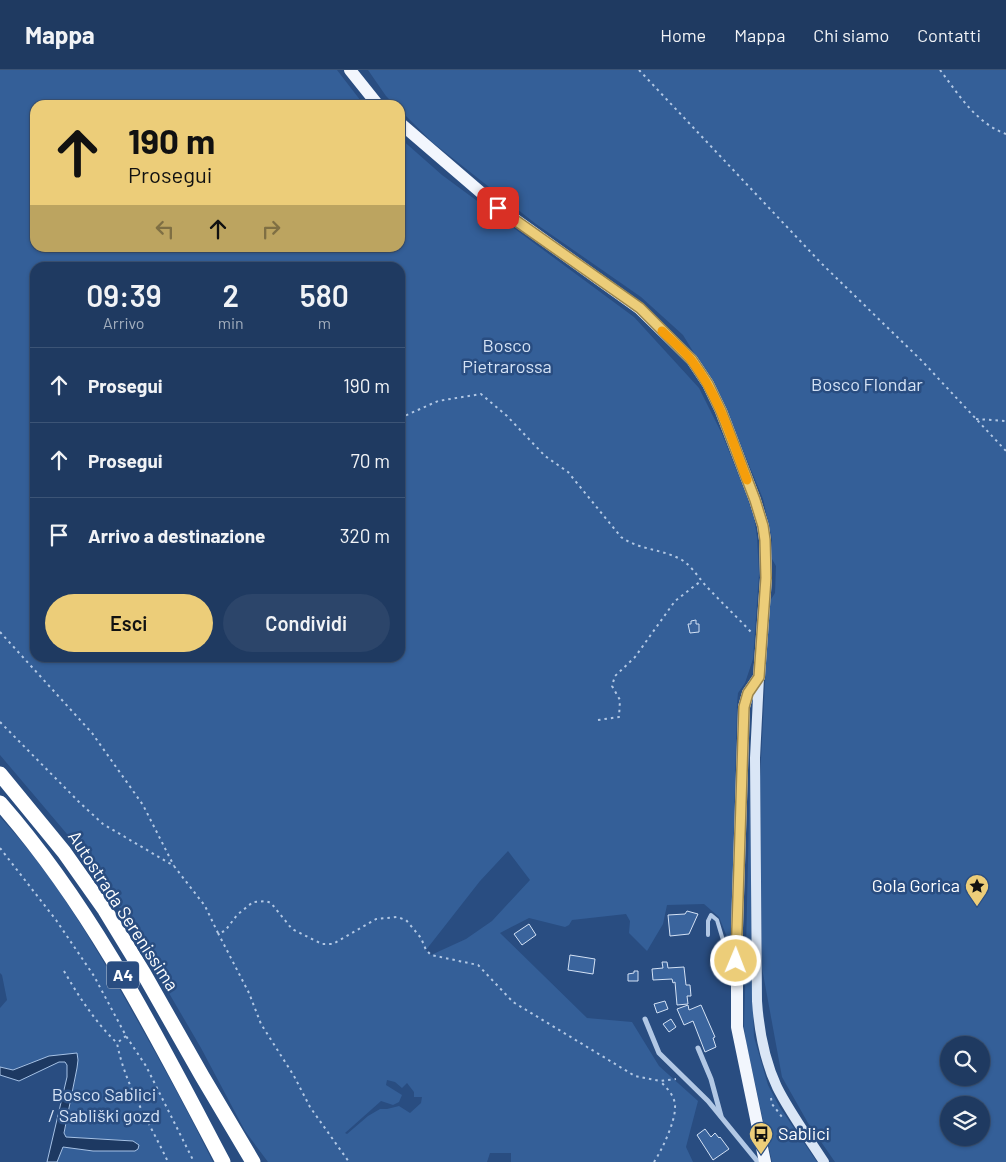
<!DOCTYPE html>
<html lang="it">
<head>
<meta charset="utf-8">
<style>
	body { margin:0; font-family:Barlow,sans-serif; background:#2c456a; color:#f1f3f6; height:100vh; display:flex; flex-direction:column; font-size:19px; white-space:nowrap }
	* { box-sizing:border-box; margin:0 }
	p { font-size:16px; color:#a1adbd }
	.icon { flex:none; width:28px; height:28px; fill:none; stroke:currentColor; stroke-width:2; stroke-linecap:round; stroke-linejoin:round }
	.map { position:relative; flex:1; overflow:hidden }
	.sheet { position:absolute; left:30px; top:192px; width:375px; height:400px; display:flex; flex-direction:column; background:#1f3a61; border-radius:15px; box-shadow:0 1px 4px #0004,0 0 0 1px #3c5476 }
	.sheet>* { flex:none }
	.guide { position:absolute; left:30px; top:30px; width:375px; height:152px; border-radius:15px; box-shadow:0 1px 4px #0004,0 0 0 1px #3c5476; background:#eccd79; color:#111; overflow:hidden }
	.controls { position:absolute; left:940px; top:966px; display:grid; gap:10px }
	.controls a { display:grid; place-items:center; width:50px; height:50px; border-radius:50%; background:#1f3a61; box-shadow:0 1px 4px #0004,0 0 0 1px #3c5476; font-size:25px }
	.pin { position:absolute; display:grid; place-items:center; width:42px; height:42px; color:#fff; margin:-21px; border-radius:10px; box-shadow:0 2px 8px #0006 }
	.me { position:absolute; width:55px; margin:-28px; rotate:1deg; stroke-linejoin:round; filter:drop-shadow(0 0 4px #0008) }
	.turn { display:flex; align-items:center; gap:18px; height:105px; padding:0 15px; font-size:22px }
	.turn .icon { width:65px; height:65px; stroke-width:2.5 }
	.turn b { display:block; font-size:35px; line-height:42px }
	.lanes { display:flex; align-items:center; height:48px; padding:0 15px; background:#0003; justify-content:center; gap:25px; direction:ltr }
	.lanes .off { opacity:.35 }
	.eta { display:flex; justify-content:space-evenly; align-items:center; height:85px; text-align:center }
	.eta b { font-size:30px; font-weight:600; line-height:35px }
	.button { display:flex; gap:10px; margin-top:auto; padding:10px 15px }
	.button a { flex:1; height:58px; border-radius:30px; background:#eccd79; color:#111; font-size:20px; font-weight:600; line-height:58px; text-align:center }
	.button a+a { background:#2c456a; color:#f1f3f6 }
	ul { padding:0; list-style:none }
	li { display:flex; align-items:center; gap:15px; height:75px; padding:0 15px; border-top:1px solid #3c5476 }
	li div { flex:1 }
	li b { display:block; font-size:19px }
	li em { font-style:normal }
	header { display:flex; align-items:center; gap:30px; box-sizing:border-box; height:70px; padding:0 25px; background:#1f3a61; border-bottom:1px solid #3c5476 }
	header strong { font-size:24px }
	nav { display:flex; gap:28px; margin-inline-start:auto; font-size:18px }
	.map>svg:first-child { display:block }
	.green { fill:#345f98; fill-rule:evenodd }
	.water { fill:#1d3962; stroke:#a6c2e6 }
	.building { fill:#3a649d; stroke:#d4e2f5 }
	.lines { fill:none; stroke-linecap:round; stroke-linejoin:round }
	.path { stroke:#b2c8e5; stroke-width:2; stroke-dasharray:2.5 4; stroke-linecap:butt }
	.service { stroke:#b2c8e5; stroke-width:4 }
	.minor { stroke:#b2c8e5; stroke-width:5 }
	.secondary { stroke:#dae6f6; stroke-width:10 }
	.primary { stroke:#f2f6fd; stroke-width:12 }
	.motorway { stroke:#fff; stroke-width:15 }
	.route-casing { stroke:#99854f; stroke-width:12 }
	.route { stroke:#eccd79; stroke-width:9 }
	.slow { stroke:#f59e0b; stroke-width:9 }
	.labels { text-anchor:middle; stroke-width:5; stroke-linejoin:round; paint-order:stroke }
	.shield { fill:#294d81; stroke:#bfcad9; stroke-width:1 }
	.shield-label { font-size:16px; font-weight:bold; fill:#fff }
	.park-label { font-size:18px; fill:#d4e2f5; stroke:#294d81 }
	.poi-label { font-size:18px; fill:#fff; stroke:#294d81; text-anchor:end }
	.street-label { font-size:18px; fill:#fff; stroke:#294d81 }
</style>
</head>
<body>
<header>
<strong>Mappa</strong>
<nav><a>Home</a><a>Mappa</a><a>Chi siamo</a><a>Contatti</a></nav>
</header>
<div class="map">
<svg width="1006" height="1092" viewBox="0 0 1006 1092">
	<rect width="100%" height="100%" fill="#294d81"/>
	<g class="green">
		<path d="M 0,0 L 337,0 L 364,35 L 35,35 L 35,178 L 400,178 L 400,68 L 442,105 L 634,247 L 699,318 L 723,366 L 746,424 L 754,447 L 757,467 L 759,504 L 753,589 L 745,613 L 738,623 L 737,634 L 731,877 L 719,847 L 704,834 L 667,835 L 663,854 L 647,881 L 629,863 L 630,851 L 626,844 L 572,850 L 569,855 L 565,857 L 529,848 L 500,863 L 587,948 L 632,952 L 659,996 L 698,1031 L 686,1077 L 693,1092 L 511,1092 L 511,1083 L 490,1083 L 487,1092 L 268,1092 L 245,1061 L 201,978 L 117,834 L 78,777 L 0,685 ZM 35,198 L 400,198 L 400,588 L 35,588 ZM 508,781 L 530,810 L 492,851 L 466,869 L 431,885 L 426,880 L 480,811 ZM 387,1010 L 395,1012 L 402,1018 L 407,1013 L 414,1022 L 414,1027 L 422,1027 L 421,1033 L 410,1043 L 399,1036 L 387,1039 L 380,1039 L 368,1046 L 347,1064 L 345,1063 L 381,1031 L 393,1035 L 399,1032 L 402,1025 L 386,1015 Z"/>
		<path d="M 368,0 L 1006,0 L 1006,1092 L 835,1092 L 808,1053 L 782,1007 L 762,898 L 760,708 L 768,556 L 770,531 L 775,523 L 776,496 L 772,489 L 772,469 L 763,429 L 721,327 L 683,265 L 641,227 L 536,154 L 432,72 L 400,40 L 400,35 L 395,35 L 386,26 ZM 949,975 L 981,975 L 981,1008 L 949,1008 ZM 949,1035 L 981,1035 L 981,1068 L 949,1068 Z"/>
		<path d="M 750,701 L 752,914 L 754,967 L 768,1015 L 779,1036 L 817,1092 L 772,1092 L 746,972 L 744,957 L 745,923 Z"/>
		<path d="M 0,747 C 51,802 86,861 123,925 C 154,980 185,1035 213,1092 L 57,1092 L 63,1077 L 93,1081 L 135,1081 L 123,1070 L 66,1067 L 64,1063 L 69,1044 L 78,990 L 31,992 L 13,1000 L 0,997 L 0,938 L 7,930 L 2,905 L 0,903 Z"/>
	</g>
	<path class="water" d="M 77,983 L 78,990 L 77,998 L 64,1063 L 66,1067 L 133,1071 L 139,1075 L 138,1079 L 135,1081 L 93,1081 L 63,1077 L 57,1092 L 47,1092 L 67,1007 L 67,995 L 65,992 L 59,992 L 19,1011 L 0,1005 L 0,997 L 13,1000 L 49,986 Z"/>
	<g class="building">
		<path d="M 696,550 L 696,554 L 699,554 L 699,562 L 690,563 L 688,554 L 691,554 L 691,551 Z"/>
		<path d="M 687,841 L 698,844 L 689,864 L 670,866 L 668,845 L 685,844 Z"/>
		<path d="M 529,854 L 536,865 L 522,875 L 514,864 Z"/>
		<path d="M 570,885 L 595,889 L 593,904 L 568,900 Z"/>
		<path d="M 662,892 L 667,892 L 668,898 L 684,897 L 686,915 L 690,915 L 691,926 L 687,926 L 688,934 L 677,935 L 675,912 L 673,913 L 672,909 L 653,910 L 652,899 L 663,898 Z"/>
		<path d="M 634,901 L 638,901 L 638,911 L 628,911 L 628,904 L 634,903 Z"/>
		<path d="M 665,931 L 668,939 L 657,943 L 654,934 Z"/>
		<path d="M 688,935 L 689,940 L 701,935 L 715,967 L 713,968 L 716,977 L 705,982 L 693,951 L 684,955 L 677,939 Z"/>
		<path d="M 671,949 L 676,957 L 669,962 L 663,954 Z"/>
		<path d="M 705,1059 L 711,1067 L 715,1063 L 719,1068 L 720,1067 L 729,1079 L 713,1090 L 697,1065 Z"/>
	</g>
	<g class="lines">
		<g class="path">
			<path d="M 639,0 L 821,193 L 922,291 L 1006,381"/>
			<path d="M 940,0 C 959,25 976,53 1006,64"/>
			<path d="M 400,348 L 438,331 L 481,324 L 507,346 L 545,386 L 568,402 L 621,467 C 639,480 663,479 682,490 C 693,497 699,509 708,518 C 722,533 737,547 751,562"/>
			<path d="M 976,349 L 1006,351"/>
			<path d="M 0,562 L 92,663 L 143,735 L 174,796"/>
			<path d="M 598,650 L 619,647 L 620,630 L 612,616 L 615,606 L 635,587 L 675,531 L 701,511"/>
			<path d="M 0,652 L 79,732 L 103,754 L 174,796 L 205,836 L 218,863 L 225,861 L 237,845 L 253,832 L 266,831 L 271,833 L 292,859 L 322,874 L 333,874 L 376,849 L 397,847 L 406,850 L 421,868 L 426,880 L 431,885 L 478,895 L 513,932 L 635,1006 L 660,1011 L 676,1009"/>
			<path d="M 0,778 L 56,850 L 94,906 L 126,966 L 146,996 L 194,1092"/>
			<path d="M 218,863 L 249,923 L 261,954 L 294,1006 L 310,1037 L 349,1092"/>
			<path d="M 64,901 C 79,927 96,953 117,973"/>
			<path d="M 126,966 L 117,973 C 125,1016 150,1053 168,1092"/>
			<path d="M 771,1028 L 772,1034 L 782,1047"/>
			<path d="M 654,1092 C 662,1080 675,1052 675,1038 C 676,1027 667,1018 660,1011"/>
		</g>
		<path class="service" d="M 708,865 L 708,851 L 711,845 L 717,850 L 728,887 L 734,890"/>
		<g class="minor">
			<path d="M 645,949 L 659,983 L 708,1031 L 758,1092"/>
			<path d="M 698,978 L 711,1009 L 721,1046"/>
		</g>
		<path class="secondary" d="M 759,607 L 755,688 L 757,931 C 759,961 764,989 777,1017 C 790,1043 808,1067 824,1092"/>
		<g class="primary">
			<path d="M 350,0 L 378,35"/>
			<path d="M 400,53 L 499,138 L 639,238 L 692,290 L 708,314 L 721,341 L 755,430 L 763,456 L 765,470 L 766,508 L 759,607 L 748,623 L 744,637 L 737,858 L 737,957 L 765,1092"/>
		</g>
		<g class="motorway">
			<path d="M 0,704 L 64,782 L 105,840 L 144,904 L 202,1006 L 253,1092"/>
			<path d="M 0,733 C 94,840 157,967 223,1092"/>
		</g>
	</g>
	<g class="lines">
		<g class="route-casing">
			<path id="route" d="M 498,138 L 640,238 L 692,290 L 708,314 L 721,341 L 755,430 L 763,456 L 765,470 L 766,508 L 759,607 L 748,623 L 744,637 L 736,891"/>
		</g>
		<use href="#route" class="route"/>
		<path class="slow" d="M 662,261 C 672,271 684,280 692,291 C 719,326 732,370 747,410"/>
	</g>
	<defs>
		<g id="sight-pin" transform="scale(1.25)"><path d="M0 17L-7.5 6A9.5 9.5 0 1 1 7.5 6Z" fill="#eccd79" stroke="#294d81"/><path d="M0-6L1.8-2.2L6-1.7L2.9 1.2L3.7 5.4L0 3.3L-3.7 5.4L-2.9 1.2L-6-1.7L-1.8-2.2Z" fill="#111"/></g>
		<g id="bus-pin" transform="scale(1.25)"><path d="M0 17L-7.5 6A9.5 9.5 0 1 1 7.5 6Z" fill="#eccd79" stroke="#294d81"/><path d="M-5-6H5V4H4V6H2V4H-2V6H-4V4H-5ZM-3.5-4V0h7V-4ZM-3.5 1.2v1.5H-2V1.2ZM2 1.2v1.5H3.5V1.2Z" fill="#111"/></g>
	</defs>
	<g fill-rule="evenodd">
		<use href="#sight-pin" x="977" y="816"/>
		<use href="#bus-pin" x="761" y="1064"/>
	</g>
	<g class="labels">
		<rect class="shield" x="107" y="891.5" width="32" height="27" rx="4"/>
		<g class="shield-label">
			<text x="123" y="911">A4</text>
		</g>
		<g class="park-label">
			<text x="507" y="282">Bosco<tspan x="507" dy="21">Pietrarossa</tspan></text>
			<text x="867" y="321">Bosco Flondar</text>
			<text x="104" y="1031">Bosco Sablici<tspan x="104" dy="21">/ Sabliški gozd</tspan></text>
		</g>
		<g class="poi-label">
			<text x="960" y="822">Gola Gorica</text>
			<text x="778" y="1070" text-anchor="start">Sablici</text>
		</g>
		<g class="street-label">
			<text transform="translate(123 841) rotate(57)" y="6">Autostrada Serenissima</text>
		</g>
	</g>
</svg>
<div class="controls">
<a><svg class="icon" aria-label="search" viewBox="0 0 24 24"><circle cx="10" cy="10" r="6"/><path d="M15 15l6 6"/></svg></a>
<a><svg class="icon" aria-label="layers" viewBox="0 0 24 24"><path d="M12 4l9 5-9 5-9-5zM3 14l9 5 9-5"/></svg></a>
</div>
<div class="pin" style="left:498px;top:138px;background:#d93025"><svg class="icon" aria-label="arrive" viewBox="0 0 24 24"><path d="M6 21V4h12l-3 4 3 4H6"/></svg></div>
<svg class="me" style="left:736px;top:891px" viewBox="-20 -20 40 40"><circle r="17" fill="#eccd79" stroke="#fff" stroke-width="3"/><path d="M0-11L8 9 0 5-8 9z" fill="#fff"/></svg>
<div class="guide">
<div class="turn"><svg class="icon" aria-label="ahead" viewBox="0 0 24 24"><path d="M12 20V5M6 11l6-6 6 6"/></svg><div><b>190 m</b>Prosegui</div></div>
<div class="lanes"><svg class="icon off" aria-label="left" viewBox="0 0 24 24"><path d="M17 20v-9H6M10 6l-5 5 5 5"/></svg><svg class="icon" aria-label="ahead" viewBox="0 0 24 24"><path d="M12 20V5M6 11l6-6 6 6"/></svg><svg class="icon off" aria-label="right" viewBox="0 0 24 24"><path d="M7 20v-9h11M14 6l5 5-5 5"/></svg></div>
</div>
<section class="sheet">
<div class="eta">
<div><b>09:39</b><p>Arrivo</p></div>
<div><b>2</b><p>min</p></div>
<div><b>580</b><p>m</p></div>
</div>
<ul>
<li><svg class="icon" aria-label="ahead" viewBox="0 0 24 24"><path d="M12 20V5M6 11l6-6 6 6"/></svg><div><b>Prosegui</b></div><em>190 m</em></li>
<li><svg class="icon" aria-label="ahead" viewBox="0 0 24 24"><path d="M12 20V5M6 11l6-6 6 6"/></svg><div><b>Prosegui</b></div><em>70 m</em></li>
<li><svg class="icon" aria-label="arrive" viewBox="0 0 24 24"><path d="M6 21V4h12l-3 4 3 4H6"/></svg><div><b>Arrivo a destinazione</b></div><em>320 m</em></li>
</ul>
<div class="button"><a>Esci</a><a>Condividi</a></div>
</section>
</div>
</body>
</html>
